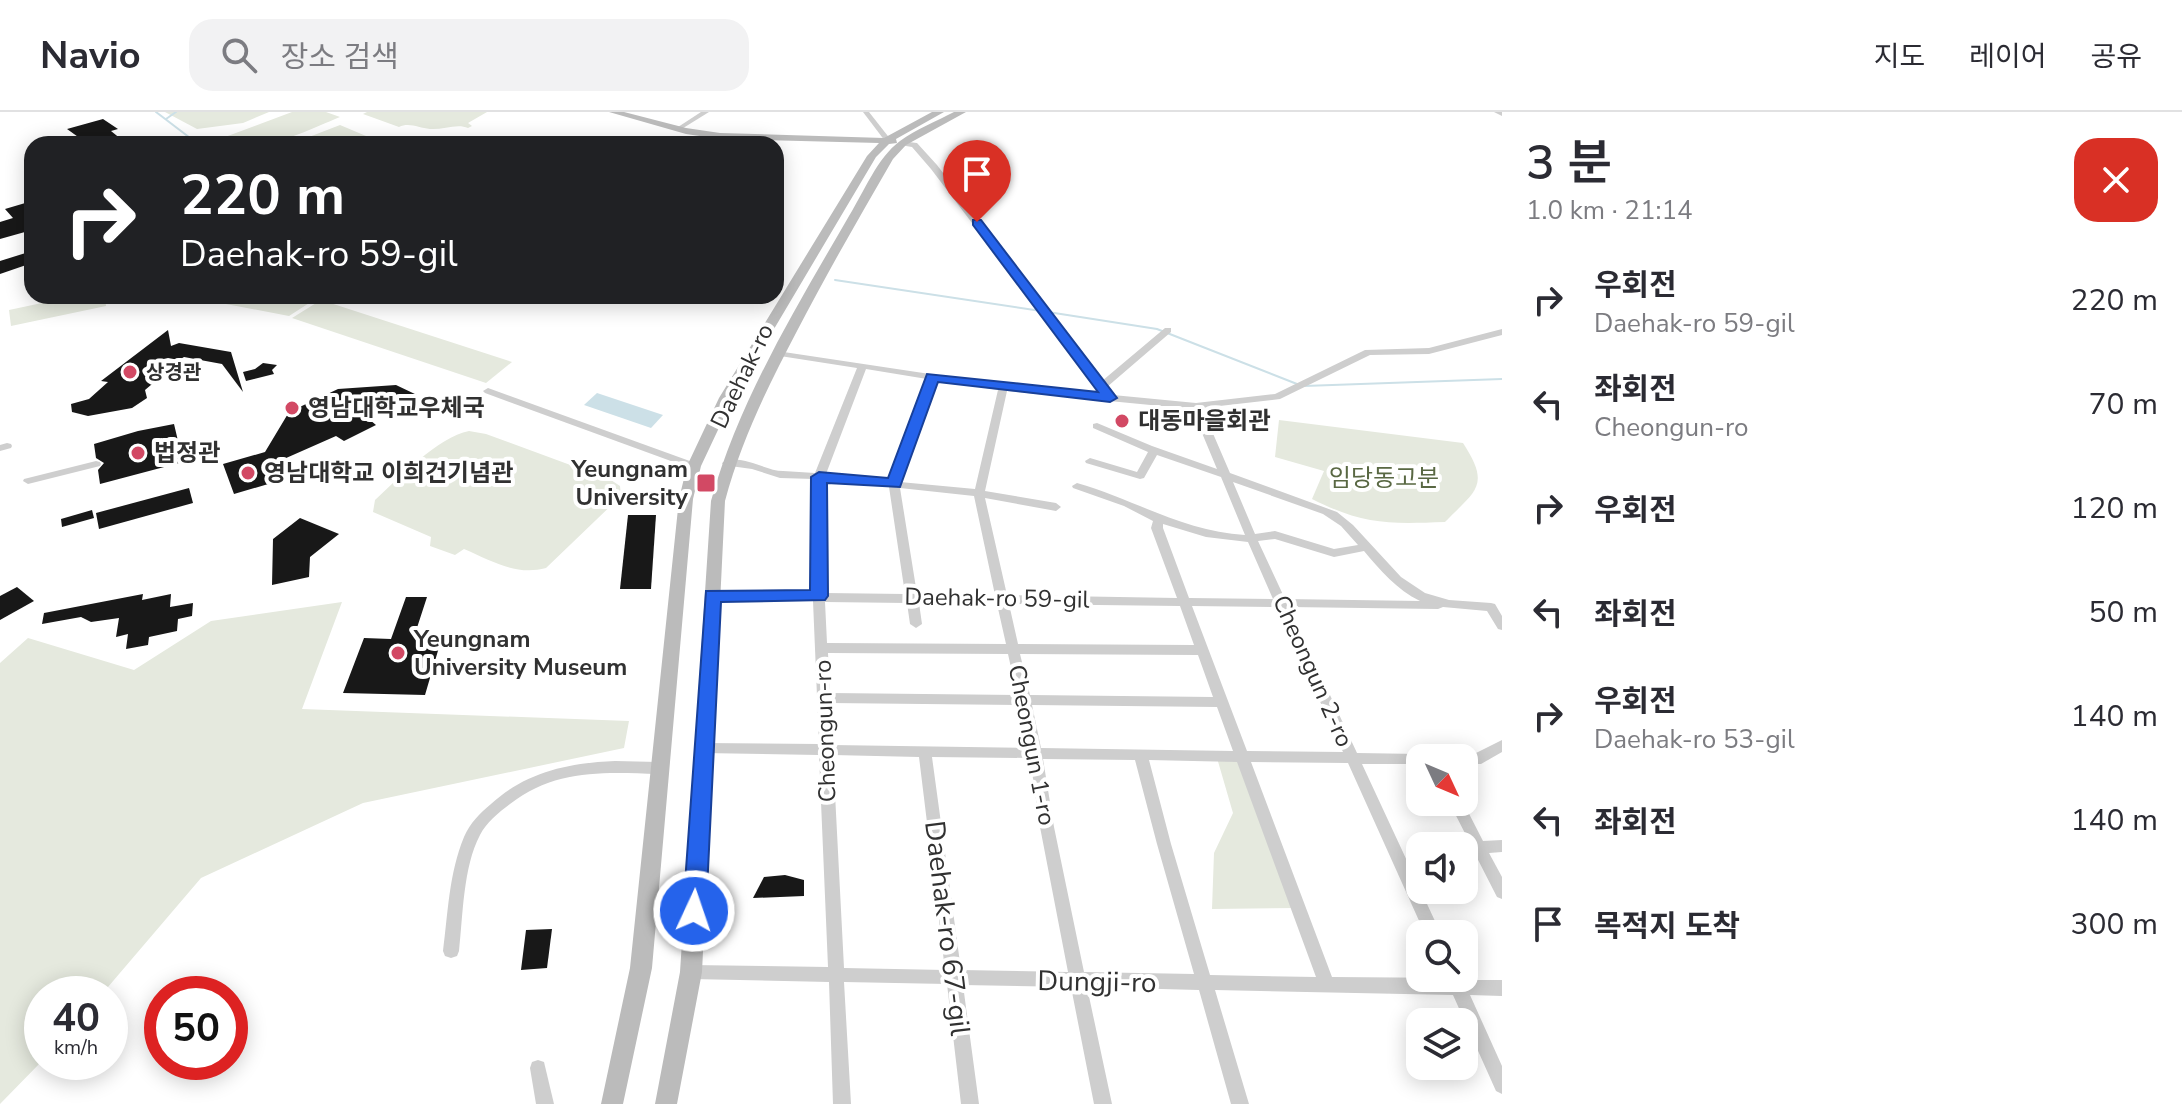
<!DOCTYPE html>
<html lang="ko">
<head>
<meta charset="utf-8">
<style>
	body { margin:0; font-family:"Nunito Sans","Noto Sans KR",sans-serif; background:#f2f2f3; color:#2b2b33; height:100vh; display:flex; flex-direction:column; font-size:30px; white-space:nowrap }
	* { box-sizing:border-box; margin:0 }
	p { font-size:26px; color:#7c7c81 }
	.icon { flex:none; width:44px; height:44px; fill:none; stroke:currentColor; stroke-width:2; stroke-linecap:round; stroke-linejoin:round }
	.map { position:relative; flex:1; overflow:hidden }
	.drawer { display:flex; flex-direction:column; background:#fff; width:680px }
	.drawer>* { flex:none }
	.guide { position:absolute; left:24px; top:24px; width:760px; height:168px; border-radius:24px; box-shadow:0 4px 20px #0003; background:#202124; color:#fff; overflow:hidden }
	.needle { width:52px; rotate:134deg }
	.buttons { position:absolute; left:1406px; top:632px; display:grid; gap:16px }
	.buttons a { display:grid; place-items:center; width:72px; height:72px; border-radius:16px; background:#fff; box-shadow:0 4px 20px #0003; font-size:40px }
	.speed { position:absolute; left:24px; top:864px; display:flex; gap:16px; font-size:40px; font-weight:700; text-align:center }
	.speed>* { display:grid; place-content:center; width:104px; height:104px; border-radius:50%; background:#fff; box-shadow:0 4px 20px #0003; line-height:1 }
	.speed small { font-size:20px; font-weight:400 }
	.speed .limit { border:12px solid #d22; background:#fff; color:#111 }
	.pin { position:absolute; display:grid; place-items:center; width:68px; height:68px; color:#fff; margin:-82px -34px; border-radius:50% 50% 50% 0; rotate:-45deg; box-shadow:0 0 8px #0007 }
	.pin .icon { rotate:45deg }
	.me { position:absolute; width:88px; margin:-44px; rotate:3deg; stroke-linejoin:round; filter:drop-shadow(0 0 6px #0008) }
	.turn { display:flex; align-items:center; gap:28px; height:168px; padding:0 24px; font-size:36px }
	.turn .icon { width:104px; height:104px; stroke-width:2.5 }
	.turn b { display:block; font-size:56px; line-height:68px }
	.round { display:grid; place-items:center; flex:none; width:84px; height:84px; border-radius:24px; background:#f2f2f3 }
	.summary { display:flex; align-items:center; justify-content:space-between; height:136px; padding:0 24px }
	h1 { font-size:48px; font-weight:600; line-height:60px }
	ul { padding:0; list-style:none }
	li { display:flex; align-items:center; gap:24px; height:104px; padding:0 24px }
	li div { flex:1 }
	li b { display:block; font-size:30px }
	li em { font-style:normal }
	header { display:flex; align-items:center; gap:48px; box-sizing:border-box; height:112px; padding:0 40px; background:#fff; border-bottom:2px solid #e1e1e2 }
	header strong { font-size:38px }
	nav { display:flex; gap:44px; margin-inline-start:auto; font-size:28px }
	.search { width:560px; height:72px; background:#f2f2f3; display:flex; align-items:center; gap:20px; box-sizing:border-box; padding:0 28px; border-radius:24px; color:#7c7c81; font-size:30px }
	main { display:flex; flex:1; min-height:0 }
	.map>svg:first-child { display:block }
	.green { fill:#e5e9de }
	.water { fill:#cce0e7 }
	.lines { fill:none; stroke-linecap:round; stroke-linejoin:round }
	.stream { stroke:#cce0e7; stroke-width:2 }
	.building { fill:#181818 }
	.street { fill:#cecece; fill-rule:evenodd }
	.secondary { fill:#bbb; fill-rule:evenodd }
	.route { fill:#2563eb; stroke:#184099; stroke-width:2 }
	.poi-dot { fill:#d24964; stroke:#fff; stroke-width:3 }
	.labels { text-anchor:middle; stroke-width:8; stroke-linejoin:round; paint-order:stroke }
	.far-poi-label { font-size:20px; font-weight:bold; fill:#313131; stroke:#fff; text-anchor:start }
	.street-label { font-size:24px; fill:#313131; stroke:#fff }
	.poi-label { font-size:24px; font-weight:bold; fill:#313131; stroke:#fff; text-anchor:start }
	.park-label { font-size:24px; fill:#596843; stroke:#fff }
	.near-street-label { font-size:28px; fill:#313131; stroke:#fff }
</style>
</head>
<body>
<header>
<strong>Navio</strong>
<div class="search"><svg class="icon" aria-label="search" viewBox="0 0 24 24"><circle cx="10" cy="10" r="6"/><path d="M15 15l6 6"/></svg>장소 검색</div>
<nav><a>지도</a><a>레이어</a><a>공유</a></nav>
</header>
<main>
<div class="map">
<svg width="1502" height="992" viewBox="0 0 1502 992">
	<rect width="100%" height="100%" fill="#fff"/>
	<g class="green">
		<path d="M 165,0 L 269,0 L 243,11 L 197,17 Z"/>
		<path d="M 292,0 L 326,0 L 340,5 C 303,20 257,45 217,28 Z"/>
		<path d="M 367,0 L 487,0 L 468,11 L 472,14 L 468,16 C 457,11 443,18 430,17 C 419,16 409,10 399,15 L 363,2 Z"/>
		<path d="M 340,13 L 385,32 L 291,32 Z"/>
		<path d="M 75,184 L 105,184 L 106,194 L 11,214 L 9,198 Z"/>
		<path d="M 129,184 L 309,184 L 317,186 L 289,204 L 205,188 L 130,191 Z"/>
		<path d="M 321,188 L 512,250 L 486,271 L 292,206 Z"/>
		<path d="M 1279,308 L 1463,331 C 1491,374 1476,378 1445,410 C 1388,412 1364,413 1312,387 L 1324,359 L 1275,345 Z"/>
		<path d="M 469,319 L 486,322 L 611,368 L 620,374 L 621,384 L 546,456 C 516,464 492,449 464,437 L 455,443 L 430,434 L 431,425 L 373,400 L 375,388 C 399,366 438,325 469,319 Z"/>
		<path d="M 342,490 L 302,597 L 629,609 L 624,636 L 363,691 L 201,766 L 102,882 L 42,882 L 42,949 L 0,992 L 0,551 L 28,526 L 134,558 L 211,509 Z"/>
		<path d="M 1217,646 L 1240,646 L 1297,796 L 1212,797 L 1214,741 L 1233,701 Z"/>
	</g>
	<path class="water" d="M 597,281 L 663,303 L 651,316 L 584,293 Z"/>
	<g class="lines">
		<g class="stream">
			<path d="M 156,0 L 198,32"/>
			<path d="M 166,7 L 176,0"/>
			<path d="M 776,159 L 783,160"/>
			<path d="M 835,168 L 1041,199"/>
			<path d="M 1048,200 L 1157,217 L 1297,272"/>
			<path d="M 1304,274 L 1502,267"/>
		</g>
	</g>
	<g class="building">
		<path d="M 103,7 L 118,17 L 111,19 L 127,32 L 89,32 L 88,26 L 81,27 L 67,17 Z"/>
		<path d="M 32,89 L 32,118 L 0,127 L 0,110 L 13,106 L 5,97 Z"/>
		<path d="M 32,139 L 32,151 L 0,162 L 0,149 Z"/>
		<path d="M 168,218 L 171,234 L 179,231 L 231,240 L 243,280 L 222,252 L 184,245 L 179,248 L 168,246 L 155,249 L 158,267 L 145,278 L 147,286 L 132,296 L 88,304 L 72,300 L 71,292 L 89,287 L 108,270 L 101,269 Z"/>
		<path d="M 263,251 L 277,253 L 272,258 L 274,262 L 246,269 L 243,260 L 255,257 Z"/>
		<path d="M 396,273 L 417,283 L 370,308 L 376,313 L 344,329 L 336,324 L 268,354 L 275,370 L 234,382 L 223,352 L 265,340 L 289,300 L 338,277 Z"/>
		<path d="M 174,312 L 183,350 L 100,372 L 98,358 L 104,351 L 96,346 L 94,332 L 138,319 Z"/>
		<path d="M 189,376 L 193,391 L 99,417 L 96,401 Z"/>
		<path d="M 92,398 L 94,406 L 62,415 L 61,407 Z"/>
		<path d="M 628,403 L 656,403 L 651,477 L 620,477 Z"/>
		<path d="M 300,406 L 339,422 L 310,445 L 309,465 L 272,473 L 273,427 Z"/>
		<path d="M 17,475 L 34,489 L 0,508 L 0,484 Z"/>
		<path d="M 143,482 L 142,488 L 171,482 L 170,495 L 193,491 L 192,504 L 178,507 L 177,519 L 149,525 L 148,533 L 126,537 L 128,522 L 116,525 L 119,506 L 91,510 L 81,505 L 42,512 L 44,501 Z"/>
		<path d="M 406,485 L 427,485 L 414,525 L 442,525 L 425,583 L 343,581 L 364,526 L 391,527 Z"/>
		<path d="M 785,763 L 804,768 L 804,784 L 753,786 L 764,765 Z"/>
		<path d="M 552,817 L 547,856 L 521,858 L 526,818 Z"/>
	</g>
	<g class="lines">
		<g class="street">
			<path d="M 701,0 L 709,0 L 680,18 L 675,17 Z"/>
			<path d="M 863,0 L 869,0 L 891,28 L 889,29 L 885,29 Z"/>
			<path d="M 1494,0 L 1502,0 L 1502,4 Z"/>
			<path d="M 174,27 L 178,29 L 176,30 L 161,32 Z"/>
			<path d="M 900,29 L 917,31 L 937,53 L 1102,269 L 1165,216 L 1171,216 L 1171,220 L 1107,275 L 1113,283 L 1196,291 L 1275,282 L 1365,238 L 1429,236 L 1502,217 L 1502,223 L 1429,242 L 1370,243 L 1280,287 L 1202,296 L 1230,361 L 1337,400 L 1353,413 L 1401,465 L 1425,481 L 1449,488 L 1491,491 L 1495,492 L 1502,504 L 1502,518 L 1498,517 L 1487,499 L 1443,495 L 1438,497 L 1289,495 L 1357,641 L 1420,642 L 1426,646 L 1420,646 L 1420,652 L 1362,652 L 1441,822 L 1425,822 L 1348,651 L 1251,650 L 1332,865 L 1462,866 L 1463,868 L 1502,868 L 1502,884 L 1470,883 L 1502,954 L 1502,982 L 1496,979 L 1453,883 L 1215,878 L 1249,992 L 1231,992 L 1199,878 L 1087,875 L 1112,992 L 1094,992 L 1071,875 L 963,873 L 979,992 L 961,992 L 947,872 L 844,870 L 851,992 L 833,992 L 829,870 L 691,867 L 685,865 L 683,860 L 685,855 L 691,853 L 828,855 L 819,643 L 702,641 L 697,640 L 695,636 L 697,632 L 702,631 L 819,632 L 813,489 L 712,488 L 706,484 L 712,480 L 813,481 L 814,367 L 780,366 L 752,357 L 723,353 L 722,351 C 739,340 765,359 783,359 C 794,360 804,360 815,361 L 857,256 L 780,244 L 777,243 L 777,239 L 1003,273 L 1102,282 L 931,57 L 912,35 L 900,33 ZM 866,257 L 927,267 L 890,368 L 826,362 ZM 937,268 L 998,278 L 975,377 L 900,370 ZM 1007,279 L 1192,297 L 1217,357 L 1152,334 L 1097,311 L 1093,312 L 1093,316 L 1148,340 L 1137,360 L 1090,346 L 1085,349 L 1086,351 L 1140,367 L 1144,366 L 1157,343 L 1221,365 L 1245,423 C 1185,420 1133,387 1077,371 L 1072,374 L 1073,376 L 1124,394 L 1153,409 L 1151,416 L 1177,486 L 1007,483 L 985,386 L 1056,399 L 1061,395 L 1056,391 L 985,379 ZM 824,368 L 889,375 L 905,482 L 825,481 ZM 1233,370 L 1323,402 L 1341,414 L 1358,433 L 1334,437 L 1275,419 L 1255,422 ZM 900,376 L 974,384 L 995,483 L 917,482 ZM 1163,412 L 1206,425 L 1248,430 L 1273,487 L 1189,486 L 1163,416 ZM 1275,427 L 1334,445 L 1364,439 C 1380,458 1397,478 1420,489 L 1285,487 L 1258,429 ZM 825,490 L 907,491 L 910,512 L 916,516 L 922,512 L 919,491 L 997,492 L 1006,532 L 827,531 ZM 1009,492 L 1180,494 L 1194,533 L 1018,532 ZM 1192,494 L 1277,495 L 1343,640 L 1247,639 ZM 828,541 L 1008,542 L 1017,583 L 830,581 ZM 1020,542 L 1198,543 L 1213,585 L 1030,583 ZM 830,591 L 1019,593 L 1028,636 L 832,633 ZM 1032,593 L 1217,595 L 1233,639 L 1041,636 ZM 833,643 L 919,645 L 945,858 L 844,856 ZM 932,645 L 1030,646 L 1040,715 L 1068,860 L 961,858 ZM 1043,647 L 1135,648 L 1157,732 L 1194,862 L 1084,860 L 1054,715 ZM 1149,648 L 1237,650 L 1316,865 L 1210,863 L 1171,732 Z"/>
			<path d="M 488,276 L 698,352 L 699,354 L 698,356 L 690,356 L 485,281 L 483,279 Z"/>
			<path d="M 7,331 L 11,332 L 12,334 L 11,336 L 0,339 L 0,333 Z"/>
			<path d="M 96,349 L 100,350 L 101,352 L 100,354 L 28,372 L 23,369 L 24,367 Z"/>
			<path d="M 1502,628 L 1502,640 L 1481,652 L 1464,652 L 1464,646 L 1458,646 L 1464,642 L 1474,642 Z"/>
			<path d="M 615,649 L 658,650 L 663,652 L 665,656 L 663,660 L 658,662 C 603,660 555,657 510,692 C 499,700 486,711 480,723 C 463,755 463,804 459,839 L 457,844 L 451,846 L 445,844 L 443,839 C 448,801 449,761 464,725 C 470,711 480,701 491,692 C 526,660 568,651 615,649 Z"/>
			<path d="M 1449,690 L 1463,690 L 1483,729 L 1502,728 L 1502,740 L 1489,741 L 1502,765 L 1502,787 L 1497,785 L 1474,740 L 1472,739 L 1471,733 Z"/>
			<path d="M 538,948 L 544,950 L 554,992 L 536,992 L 530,956 L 532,950 Z"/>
		</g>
		<g class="secondary">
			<path d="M 609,0 L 624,0 L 686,16 L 720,21 L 884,26 L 932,0 L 944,0 L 896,27 L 897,31 L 889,32 L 876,45 L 733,286 L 701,354 L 693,387 L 652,856 L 623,992 L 601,992 L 630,856 L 679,387 L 687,354 L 719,286 L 867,44 L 879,31 L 720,27 L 686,22 Z"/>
			<path d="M 954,0 L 966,0 L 906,33 L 893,47 C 860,104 827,161 797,219 C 768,274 741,329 725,389 L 702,860 L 677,992 L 655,992 L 680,860 L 711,389 C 739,288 797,194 849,104 C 864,80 877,46 900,29 C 916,17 937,9 954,0 Z"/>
		</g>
	</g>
	<path class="route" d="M 973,108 L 981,108 L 1117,286 L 1110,290 L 938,270 L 900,375 L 827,371 L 828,484 L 825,488 L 721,490 L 706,799 L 702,807 L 694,810 L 686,807 L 683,799 L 706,479 L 810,478 L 811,365 L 819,360 L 888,366 L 927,262 L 1098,280 L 973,113 Z"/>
	<g class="poi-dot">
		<circle cx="130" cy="260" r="8"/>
		<circle cx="292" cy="296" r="8"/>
		<circle cx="1122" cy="309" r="8"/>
		<circle cx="138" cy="341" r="8"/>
		<circle cx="248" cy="361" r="8"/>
		<rect x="696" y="361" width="20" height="20" rx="4"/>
		<circle cx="398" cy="541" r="8"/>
	</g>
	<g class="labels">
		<g class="far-poi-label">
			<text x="146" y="267">상경관</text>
		</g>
		<g class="street-label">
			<text transform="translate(742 264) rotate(-64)" y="8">Daehak-ro</text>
			<text transform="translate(997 486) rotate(1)" y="8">Daehak-ro 59-gil</text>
			<text transform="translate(1313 559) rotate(66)" y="8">Cheongun 2-ro</text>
			<text transform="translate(825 619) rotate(-92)" y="8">Cheongun-ro</text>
			<text transform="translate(1032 633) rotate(79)" y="8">Cheongun 1-ro</text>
		</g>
		<g class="poi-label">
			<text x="308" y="304">영남대학교우체국</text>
			<text x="1138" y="317">대동마을회관</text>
			<text x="154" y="349">법정관</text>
			<text x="688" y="365" text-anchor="end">Yeungnam<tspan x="688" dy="28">University</tspan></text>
			<text x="264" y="369">영남대학교 이희건기념관</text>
			<text x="414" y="535">Yeungnam<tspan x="414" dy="28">University Museum</tspan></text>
		</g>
		<g class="park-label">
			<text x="1384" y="374">임당동고분</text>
		</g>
		<g class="near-street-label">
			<text transform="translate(948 816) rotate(83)" y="10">Daehak-ro 67-gil</text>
			<text transform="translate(1097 869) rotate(1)" y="10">Dungji-ro</text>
		</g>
	</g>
</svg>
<div class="buttons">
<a><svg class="needle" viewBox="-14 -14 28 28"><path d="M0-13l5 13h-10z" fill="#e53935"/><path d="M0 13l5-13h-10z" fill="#7c7c81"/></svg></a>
<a><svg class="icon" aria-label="sound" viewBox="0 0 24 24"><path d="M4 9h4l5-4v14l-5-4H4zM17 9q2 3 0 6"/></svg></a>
<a><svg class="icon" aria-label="search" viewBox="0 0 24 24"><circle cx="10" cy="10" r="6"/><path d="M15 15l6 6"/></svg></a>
<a><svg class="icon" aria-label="layers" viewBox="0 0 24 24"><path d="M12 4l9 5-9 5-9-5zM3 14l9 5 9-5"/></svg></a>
</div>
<div class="speed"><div>40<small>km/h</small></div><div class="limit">50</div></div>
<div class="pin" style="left:977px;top:110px;background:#d93025"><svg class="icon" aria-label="arrive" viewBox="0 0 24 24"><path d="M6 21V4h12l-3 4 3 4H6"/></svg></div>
<svg class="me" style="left:694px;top:799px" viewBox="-20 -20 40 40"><circle r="17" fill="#2563eb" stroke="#fff" stroke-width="3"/><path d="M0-11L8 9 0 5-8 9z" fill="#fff"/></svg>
<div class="guide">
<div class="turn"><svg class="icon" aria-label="right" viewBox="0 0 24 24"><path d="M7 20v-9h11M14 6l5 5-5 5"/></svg><div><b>220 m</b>Daehak-ro 59-gil</div></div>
</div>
</div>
<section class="drawer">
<div class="summary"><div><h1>3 분</h1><p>1.0 km · 21:14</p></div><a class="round" style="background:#d93025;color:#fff"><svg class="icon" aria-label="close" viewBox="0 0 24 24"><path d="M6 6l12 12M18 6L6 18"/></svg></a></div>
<ul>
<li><svg class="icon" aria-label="right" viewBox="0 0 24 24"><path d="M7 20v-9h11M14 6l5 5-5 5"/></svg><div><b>우회전</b><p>Daehak-ro 59-gil</p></div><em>220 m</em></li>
<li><svg class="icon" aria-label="left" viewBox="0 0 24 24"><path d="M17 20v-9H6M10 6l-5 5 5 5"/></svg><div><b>좌회전</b><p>Cheongun-ro</p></div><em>70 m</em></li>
<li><svg class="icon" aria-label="right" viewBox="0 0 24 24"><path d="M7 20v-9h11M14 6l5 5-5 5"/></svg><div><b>우회전</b></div><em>120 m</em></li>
<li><svg class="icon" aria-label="left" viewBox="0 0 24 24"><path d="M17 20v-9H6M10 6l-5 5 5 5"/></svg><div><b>좌회전</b></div><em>50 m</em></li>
<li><svg class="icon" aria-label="right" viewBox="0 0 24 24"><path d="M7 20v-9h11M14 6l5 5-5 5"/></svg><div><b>우회전</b><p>Daehak-ro 53-gil</p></div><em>140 m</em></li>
<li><svg class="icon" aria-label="left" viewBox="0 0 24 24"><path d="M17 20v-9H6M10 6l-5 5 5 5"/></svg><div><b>좌회전</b></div><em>140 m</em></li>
<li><svg class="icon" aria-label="arrive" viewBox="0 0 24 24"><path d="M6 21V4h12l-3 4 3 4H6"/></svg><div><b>목적지 도착</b></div><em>300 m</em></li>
</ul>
</section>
</main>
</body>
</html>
